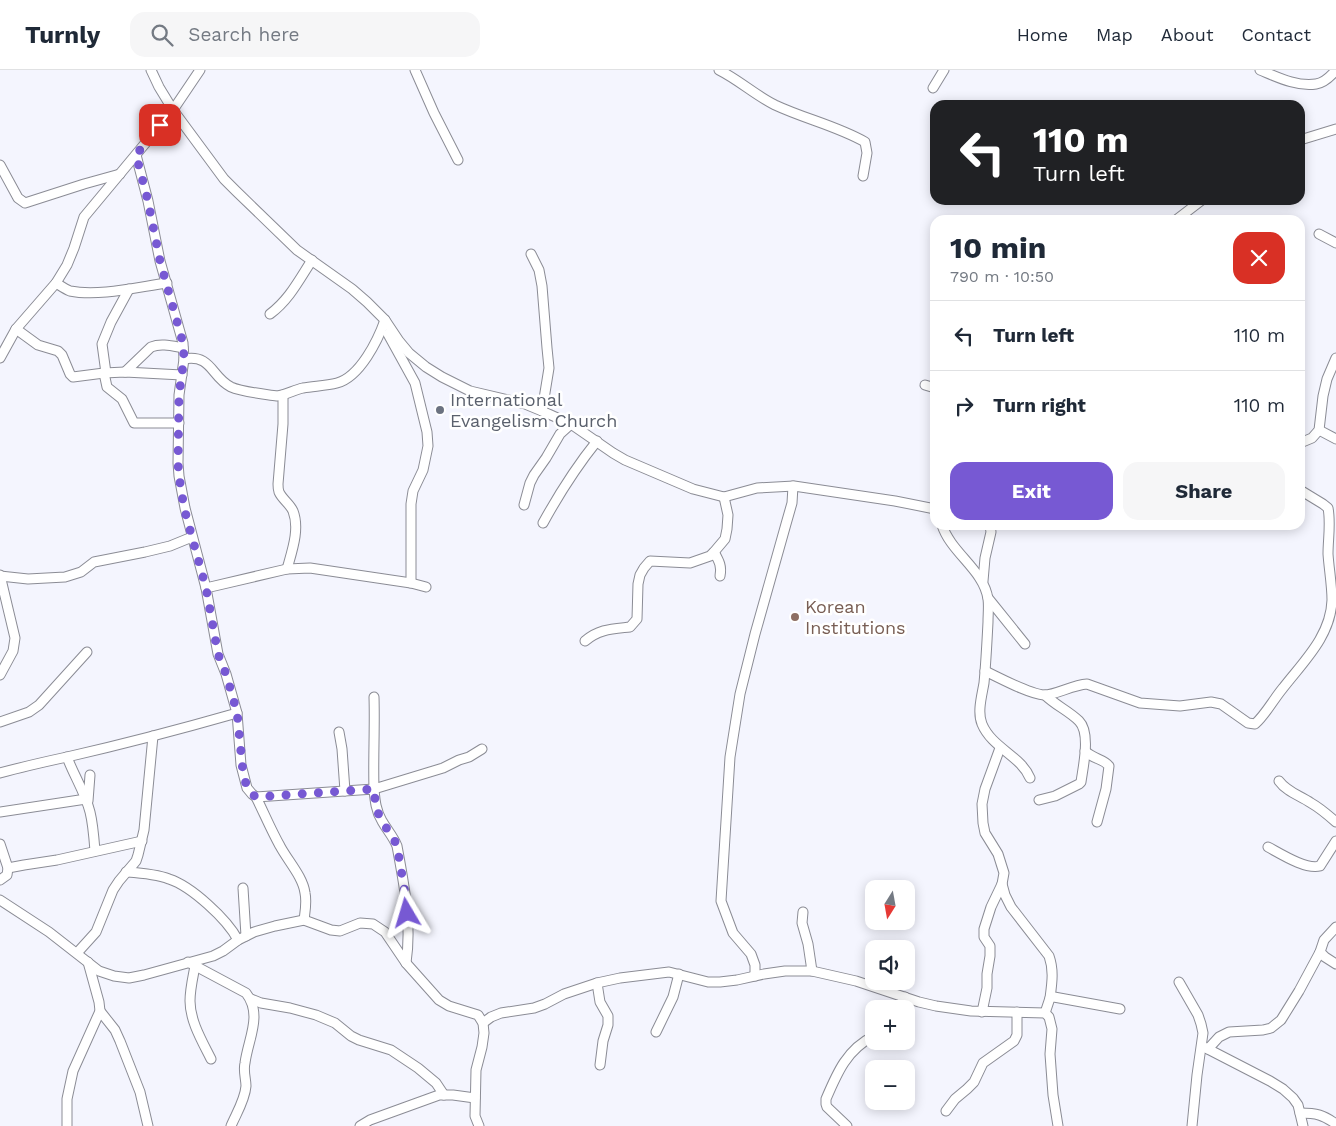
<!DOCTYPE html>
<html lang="en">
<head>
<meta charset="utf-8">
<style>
	body { margin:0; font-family:"Work Sans",sans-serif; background:#f6f6f7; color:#1f2937; height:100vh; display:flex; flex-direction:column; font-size:19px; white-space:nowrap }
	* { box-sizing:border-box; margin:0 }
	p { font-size:16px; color:#747a83 }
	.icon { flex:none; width:28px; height:28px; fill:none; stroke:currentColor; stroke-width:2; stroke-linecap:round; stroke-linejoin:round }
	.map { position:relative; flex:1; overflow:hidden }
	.side { position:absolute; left:930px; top:145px; width:375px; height:315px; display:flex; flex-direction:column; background:#fff; border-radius:15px; box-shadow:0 2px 12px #0003 }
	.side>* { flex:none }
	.top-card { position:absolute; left:930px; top:30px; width:375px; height:105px; border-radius:15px; box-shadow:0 2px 12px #0003; background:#202124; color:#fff; overflow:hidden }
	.needle { width:32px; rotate:191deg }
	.controls { position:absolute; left:865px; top:810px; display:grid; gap:10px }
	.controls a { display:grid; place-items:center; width:50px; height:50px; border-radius:10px; background:#fff; box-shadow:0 2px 12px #0003; font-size:25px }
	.pin { position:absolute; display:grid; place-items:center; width:42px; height:42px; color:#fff; margin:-21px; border-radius:10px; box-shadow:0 2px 8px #0006 }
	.me { position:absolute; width:55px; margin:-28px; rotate:353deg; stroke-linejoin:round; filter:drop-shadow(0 0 4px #0008) }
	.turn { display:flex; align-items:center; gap:18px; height:105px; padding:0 20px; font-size:22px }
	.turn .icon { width:65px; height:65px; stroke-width:2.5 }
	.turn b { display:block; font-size:35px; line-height:42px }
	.round { display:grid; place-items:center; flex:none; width:52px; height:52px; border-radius:15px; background:#f6f6f7 }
	.head { display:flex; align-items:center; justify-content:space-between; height:85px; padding:0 20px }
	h1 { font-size:30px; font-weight:700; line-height:38px }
	.button { display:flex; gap:10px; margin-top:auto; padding:10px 20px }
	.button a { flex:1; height:58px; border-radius:15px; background:#7759d3; color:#fff; font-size:20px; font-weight:700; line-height:58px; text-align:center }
	.button a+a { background:#f6f6f7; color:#1f2937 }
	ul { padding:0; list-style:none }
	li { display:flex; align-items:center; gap:15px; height:70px; padding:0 20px; border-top:1px solid #e0e1e3 }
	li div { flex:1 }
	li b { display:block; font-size:19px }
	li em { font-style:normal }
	header { display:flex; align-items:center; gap:30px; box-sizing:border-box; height:70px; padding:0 25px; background:#fff; border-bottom:1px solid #e0e1e3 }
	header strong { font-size:24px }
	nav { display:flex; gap:28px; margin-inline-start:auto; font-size:18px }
	.search { width:350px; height:45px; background:#f6f6f7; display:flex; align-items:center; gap:12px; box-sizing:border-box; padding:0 18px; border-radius:15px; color:#747a83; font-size:19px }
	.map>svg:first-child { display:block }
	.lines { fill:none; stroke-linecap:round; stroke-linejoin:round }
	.minor-casing { stroke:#8b8c95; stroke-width:11 }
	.minor { stroke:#fff; stroke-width:9 }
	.route { stroke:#7759d3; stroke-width:9; stroke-dasharray:0 16.2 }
	.worship-dot { fill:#6b7280; stroke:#fff; stroke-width:2 }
	.education-dot { fill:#8d6e63; stroke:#fff; stroke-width:2 }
	.labels { text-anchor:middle; stroke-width:5; stroke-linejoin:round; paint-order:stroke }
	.worship-label { font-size:18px; fill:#5b616d; stroke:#fff; text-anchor:start }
	.education-label { font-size:18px; fill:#785e54; stroke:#fff; text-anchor:start }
</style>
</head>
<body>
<header>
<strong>Turnly</strong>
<div class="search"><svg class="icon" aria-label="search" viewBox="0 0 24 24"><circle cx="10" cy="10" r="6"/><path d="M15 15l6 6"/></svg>Search here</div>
<nav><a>Home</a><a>Map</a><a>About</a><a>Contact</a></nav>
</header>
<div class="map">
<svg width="1336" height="1056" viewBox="0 0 1336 1056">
	<rect width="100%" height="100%" fill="#f4f5fe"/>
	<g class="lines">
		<g class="minor-casing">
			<g id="minor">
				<path d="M 151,0 L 159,17 L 173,40 L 224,109 L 236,121 L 297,180 L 352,219 L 367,232 L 385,250 L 399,271 L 409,283 L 426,297 L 442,307 L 470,321 L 525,334 L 542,341 L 571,354 L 613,383 L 625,390 L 693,419 L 724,427 L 757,418 L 794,416 L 895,431 L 935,439"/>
				<path d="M 415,0 L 434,43 L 458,90"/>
				<path d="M 719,0 C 739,10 755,25 775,35 C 805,49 837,56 865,72 L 867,83 L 863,106"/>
				<path d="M 1260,0 C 1277,7 1297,17 1316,14 C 1323,13 1331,6 1336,0"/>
				<path d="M 933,18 L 944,0"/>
				<path d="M 1300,70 L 1336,59"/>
				<path d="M 136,85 L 148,131 L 160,191 L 183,273 L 184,289 L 179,325 L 178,393 L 179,406 L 185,438 L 206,518 L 218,584 L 226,604 L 237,643 L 241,695 L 247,718 L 252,724 L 256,727 C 264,743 271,760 280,776 C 288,791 303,807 305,823 C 307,832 305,842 304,850"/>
				<path d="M 0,95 L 18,128 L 25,133 L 84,114 L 120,104"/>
				<path d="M 1176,150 L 1202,130"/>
				<path d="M 1319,164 L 1336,173"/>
				<path d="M 531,184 L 539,200 L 542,216 L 547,278 L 549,298 L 542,341"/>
				<path d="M 56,213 C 61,216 65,219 70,221 C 98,227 138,217 167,213"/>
				<path d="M 270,244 C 289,230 299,210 312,190"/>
				<path d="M 16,259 L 38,275 L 58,281 L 62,285 L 70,304 L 73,307 L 104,303 L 125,302 L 182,305"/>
				<path d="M 388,264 L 415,313 L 427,362 L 428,376 L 423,400 L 413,421 L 411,434 L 411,513"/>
				<path d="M 0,288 L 16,259 L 56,213 L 67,195 L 74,178 L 84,147 L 173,40 L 200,0"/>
				<path d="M 184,289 C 212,284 211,307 231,317 C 242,322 264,324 277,326 C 286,325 294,320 303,318 C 314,316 326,316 337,313 C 360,307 378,270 385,250"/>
				<path d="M 125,302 L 151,277 C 161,273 172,276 183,278"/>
				<path d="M 104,303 L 107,317 L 122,329 L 134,353 L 179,353"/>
				<path d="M 106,303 L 102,274 L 111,252 L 129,219"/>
				<path d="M 925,315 L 935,318"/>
				<path d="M 283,325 L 283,354 L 278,414 C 278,417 278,419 279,422 C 282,429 290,434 293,441 C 300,459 292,481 287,499"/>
				<path d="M 1319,360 L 1336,369"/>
				<path d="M 1300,373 L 1312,368 L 1319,360 L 1323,326 L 1327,309 L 1336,288"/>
				<path d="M 524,435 L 530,413 L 534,405 L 546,388 L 560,364 L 571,354"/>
				<path d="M 543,453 C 559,424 576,397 597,371"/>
				<path d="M 942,455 C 951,483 984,500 988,529 C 989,536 988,544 988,552 C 987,572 986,592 984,613 C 982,625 977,642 982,654 C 992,678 1021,686 1030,708"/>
				<path d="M 714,482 C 719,491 722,496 720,506"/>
				<path d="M 0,505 L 15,568 L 13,581 L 0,605"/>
				<path d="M 0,506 L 28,509 L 65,507 L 81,502 L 94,492 L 145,482 L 170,476 L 192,467"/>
				<path d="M 983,511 L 985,488 L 991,462 L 990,455"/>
				<path d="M 206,518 L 287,499 L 310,498 L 411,513 L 426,517"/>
				<path d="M 988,528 L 1025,574"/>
				<path d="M 585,571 C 599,559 612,559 630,557 L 637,549 L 638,514 L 640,505 L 644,498 L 650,491 L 690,493 L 710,486 L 714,482 L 725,469 L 727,459 L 728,445 L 724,427"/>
				<path d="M 985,601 C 1000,608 1029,624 1044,625 C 1056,625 1072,615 1087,614 L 1140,633 L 1180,636 L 1211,632 L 1221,634 L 1248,653 L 1255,654 C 1266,644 1273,630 1283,618 C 1303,592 1331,566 1332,530 C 1332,515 1329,499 1328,484 C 1328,469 1331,453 1328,438 L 1323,434 L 1300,420"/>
				<path d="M 374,627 C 375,658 373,688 374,719 L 443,698 L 459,690 L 469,687 L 482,679"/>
				<path d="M 0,652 L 29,642 L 39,635 L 87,582"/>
				<path d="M 339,662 L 342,679 L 345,721"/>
				<path d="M 1085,681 C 1093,689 1104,689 1109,696 L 1106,719 L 1097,752"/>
				<path d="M 67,687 C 74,706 85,722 90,742 C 93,754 94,768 95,781"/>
				<path d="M 0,703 C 22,697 44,692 67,687 C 124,674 181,659 237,643"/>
				<path d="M 1279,711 C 1287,722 1299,725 1311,733 C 1320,738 1328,745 1336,752"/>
				<path d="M 256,727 L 374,719 C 375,731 376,741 382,751 C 387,760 393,766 397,776 C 404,814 412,854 406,893"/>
				<path d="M 1039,730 L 1055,726 L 1079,714 L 1081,712 C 1083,697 1091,663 1079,651 C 1069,641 1055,635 1045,625"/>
				<path d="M 88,731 L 90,705"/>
				<path d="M 0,742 L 86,729"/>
				<path d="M 0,774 L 8,798 L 7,805 L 0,810"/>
				<path d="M 1268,777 C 1281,784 1306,800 1320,796 L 1336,771"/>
				<path d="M 8,798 L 24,795 L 57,790 L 142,771"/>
				<path d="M 126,802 C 140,803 156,804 169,809 C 191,816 227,849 238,870"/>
				<path d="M 1002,814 L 1005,825 L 1011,837 L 1049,886 C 1054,900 1052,913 1050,928"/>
				<path d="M 243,818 L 246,866"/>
				<path d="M 0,830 L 49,862 L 99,901 L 114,906 L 129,908 L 144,905 L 213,886 L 223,881 L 238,870 L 254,862 L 275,856 L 304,850 L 331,860 L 340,861 L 360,853 L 373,854 L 385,862 L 406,893 L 439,930 L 449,936 L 478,945 L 483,953 L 484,963 L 482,977 L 476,1000 L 475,1046 L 479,1056"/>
				<path d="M 803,842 L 802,853 L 808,874 L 812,901"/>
				<path d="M 1336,857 L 1324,870 L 1320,882 L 1325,887 L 1336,894"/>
				<path d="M 77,883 L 96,862 L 113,820 L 119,811 L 136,791 L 138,785 L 144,760 L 153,666"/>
				<path d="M 188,892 L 246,923 C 263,945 248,969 245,993 C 243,1001 246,1009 246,1016 C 245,1030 236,1044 231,1056"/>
				<path d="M 195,896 C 193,907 190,919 190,931 C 190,951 202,971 211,989"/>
				<path d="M 755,906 L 755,895 L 751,884 L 733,863 L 721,831 L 730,687 L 740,624 L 755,564 L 786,454 L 792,433 L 793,416"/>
				<path d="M 1179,912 L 1198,945 L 1201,954 L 1203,963 L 1197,1005 L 1192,1056"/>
				<path d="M 597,913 L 600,932 L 608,946 L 608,955 L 603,971 L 600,995"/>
				<path d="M 251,929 L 261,933 L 290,938 L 316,945 L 335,953 L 351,966 L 359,970 L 391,980 L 418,998 L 436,1013 L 444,1025"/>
				<path d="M 898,939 L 905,927"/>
				<path d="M 100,941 L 115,960 L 120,971 L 140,1022 L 148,1056"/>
				<path d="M 982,942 L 987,918 L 987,904 L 990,886 L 990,876 L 984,867 L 984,859 L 991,837 L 1002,814 L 1004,803 L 998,784 L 985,763 L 983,753 L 982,734 L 985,719 L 1000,678"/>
				<path d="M 1045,943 L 1050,928 L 1054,927 L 1120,939"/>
				<path d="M 483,953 L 491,947 L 501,943 L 534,938 L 545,934 L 564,924 L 597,913 L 620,908 L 669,902 L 708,912 L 720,912 L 737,910 L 764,904 L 785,901 L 812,901 L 856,911 L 919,932 L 936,936 L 971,941 L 1045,943 L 1049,947 L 1052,959 L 1050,984 L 1053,1025 L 1058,1056"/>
				<path d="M 656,962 L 673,927 L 679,904"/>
				<path d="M 1204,977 L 1270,1011 L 1283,1019 L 1293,1028 L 1298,1035 L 1303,1056"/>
				<path d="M 1208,979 L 1219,967 L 1229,962 L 1263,960 L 1271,958 L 1281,950 L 1299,921 L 1320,882"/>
				<path d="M 946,1041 L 955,1029 L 967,1019 L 974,1012 L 983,993 L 1014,971 L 1017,965 L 1017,942"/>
				<path d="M 1300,1043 C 1317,1043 1323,1045 1336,1054"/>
				<path d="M 67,1056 L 67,1029 L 73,1001 L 100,941 L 99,932 L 88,892"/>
				<path d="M 360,1056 L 370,1050 L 439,1025 L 453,1025 L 475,1028"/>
				<path d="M 847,1056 L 827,1037 L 826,1034 L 826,1029 C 837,1003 847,979 874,966"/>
			</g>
		</g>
		<use href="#minor" class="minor"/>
	</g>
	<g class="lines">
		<path class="route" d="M 160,55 L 136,85 L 148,131 L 160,191 L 183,273 L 184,288 L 179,325 L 178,393 L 179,406 L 184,438 L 206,518 L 218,584 L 226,604 L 237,642 L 243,702 L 247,718 L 252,724 L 256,727 L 374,719 C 375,731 376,741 382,751 C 387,760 393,766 397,776 L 406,829 L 407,843"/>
	</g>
	<circle class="worship-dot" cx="440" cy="340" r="5"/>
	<circle class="education-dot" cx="795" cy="547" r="5"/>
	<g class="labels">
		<g class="worship-label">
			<text x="450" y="336">International<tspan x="450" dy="21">Evangelism Church</tspan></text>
		</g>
		<g class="education-label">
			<text x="805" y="543">Korean<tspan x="805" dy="21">Institutions</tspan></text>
		</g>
	</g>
</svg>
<div class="controls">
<a><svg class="needle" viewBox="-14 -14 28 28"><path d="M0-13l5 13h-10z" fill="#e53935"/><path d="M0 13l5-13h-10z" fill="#747a83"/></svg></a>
<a><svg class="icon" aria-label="sound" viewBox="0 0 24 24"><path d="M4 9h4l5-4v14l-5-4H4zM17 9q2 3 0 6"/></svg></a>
<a>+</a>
<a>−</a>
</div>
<div class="pin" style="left:160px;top:55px;background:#d93025"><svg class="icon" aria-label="arrive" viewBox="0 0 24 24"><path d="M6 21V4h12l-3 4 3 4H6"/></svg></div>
<svg class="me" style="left:407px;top:843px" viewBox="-20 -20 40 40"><path d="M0-17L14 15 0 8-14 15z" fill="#7759d3" stroke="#fff" stroke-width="4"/></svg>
<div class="top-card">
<div class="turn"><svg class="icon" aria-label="left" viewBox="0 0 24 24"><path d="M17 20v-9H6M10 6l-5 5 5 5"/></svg><div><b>110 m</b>Turn left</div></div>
</div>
<section class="side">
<div class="head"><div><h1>10 min</h1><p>790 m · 10:50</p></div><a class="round" style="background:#d93025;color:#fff"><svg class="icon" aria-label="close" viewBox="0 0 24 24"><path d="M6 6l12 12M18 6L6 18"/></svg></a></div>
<ul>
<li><svg class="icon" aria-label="left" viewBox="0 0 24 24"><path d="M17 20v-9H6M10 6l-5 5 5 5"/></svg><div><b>Turn left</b></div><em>110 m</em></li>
<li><svg class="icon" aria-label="right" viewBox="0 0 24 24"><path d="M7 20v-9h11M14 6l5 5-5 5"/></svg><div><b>Turn right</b></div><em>110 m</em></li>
</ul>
<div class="button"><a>Exit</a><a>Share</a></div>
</section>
</div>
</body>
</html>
